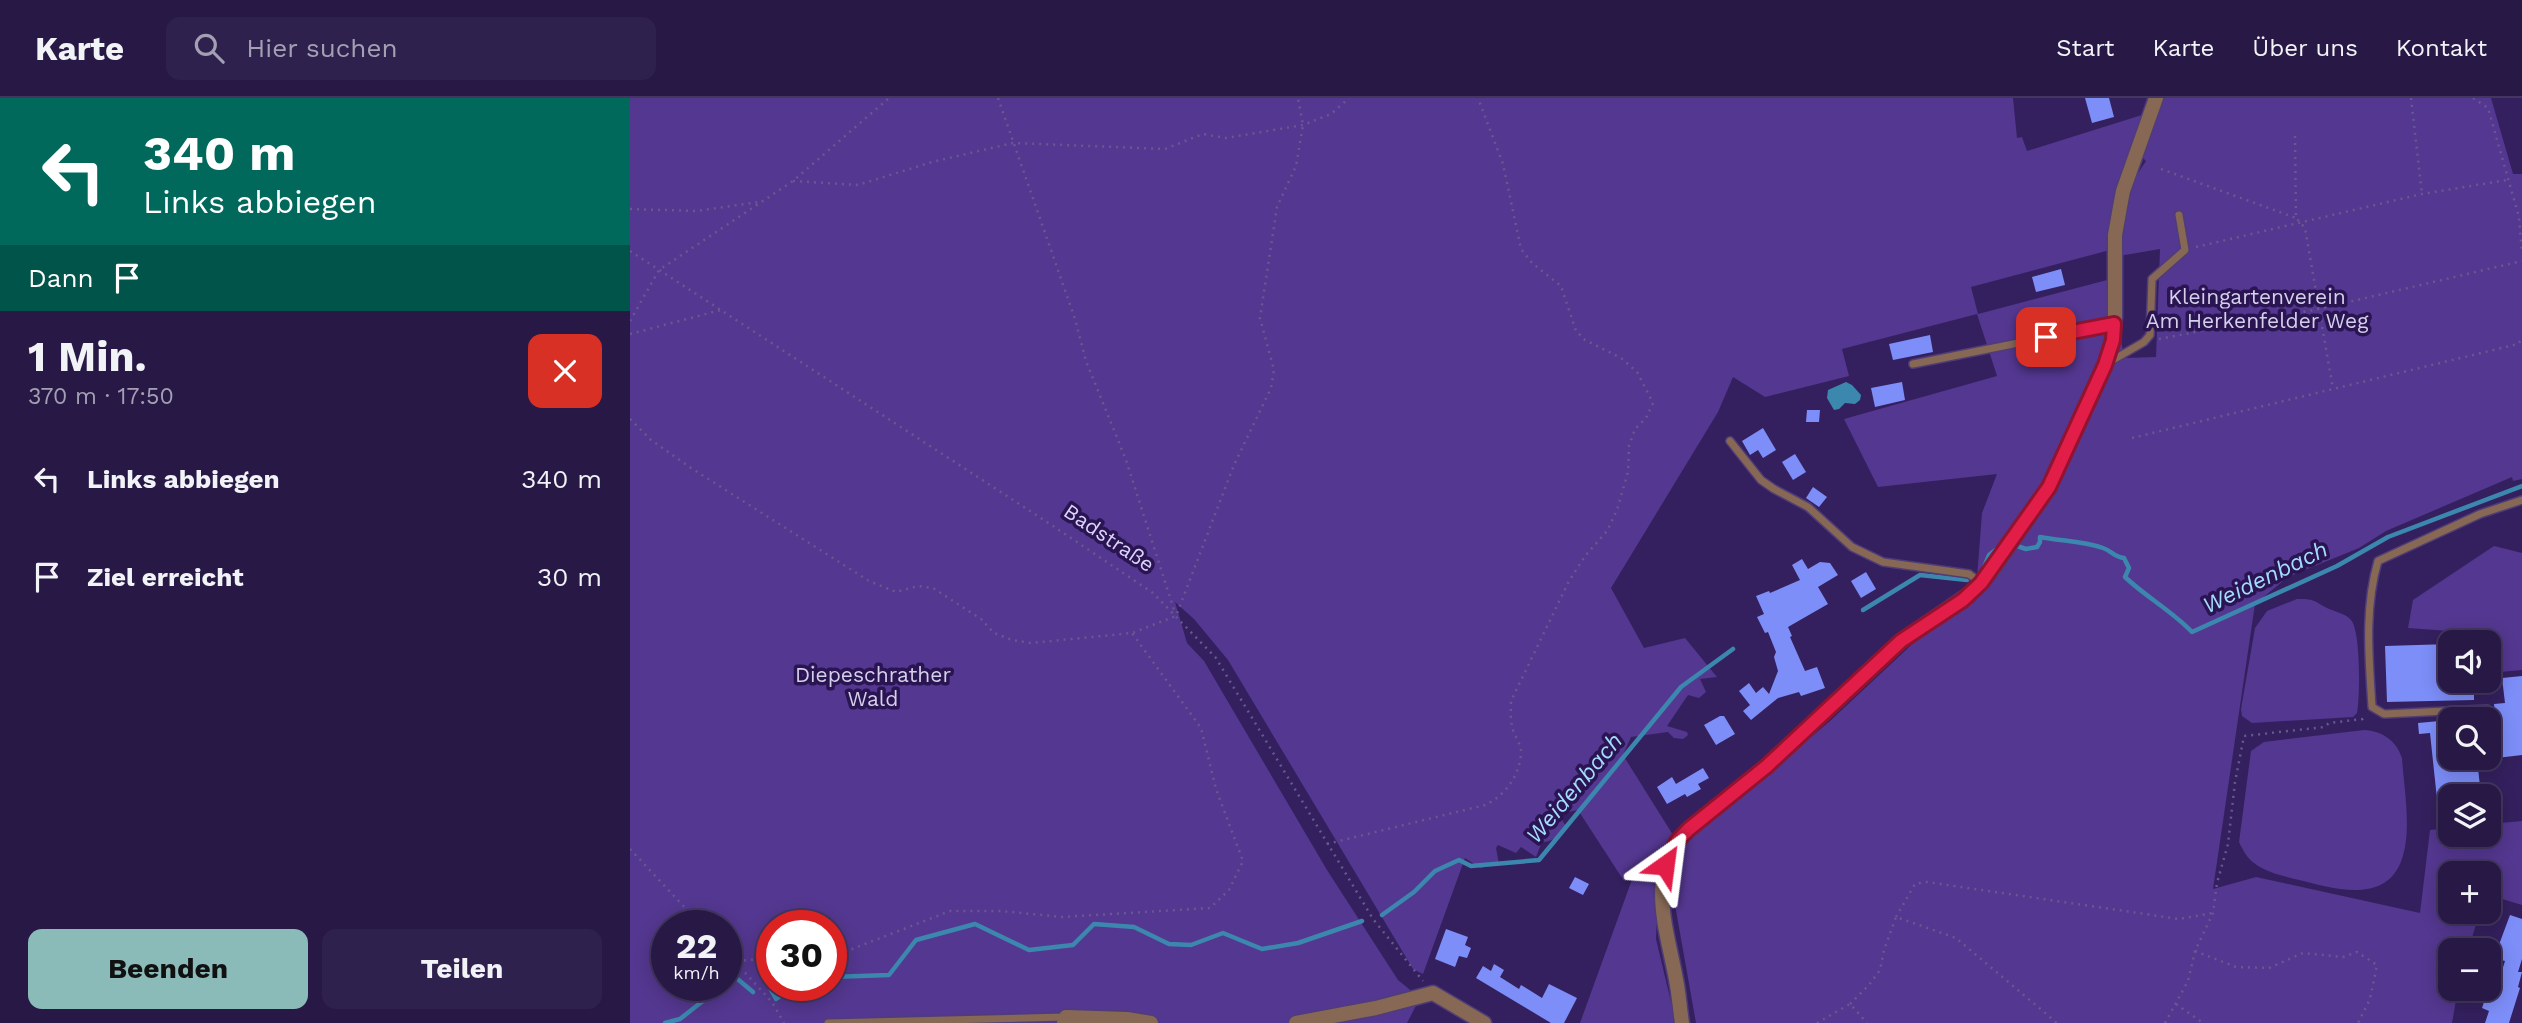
<!DOCTYPE html>
<html lang="de">
<head>
<meta charset="utf-8">
<style>
	body { margin:0; font-family:"Work Sans",sans-serif; background:#2f214d; color:#f1f3f6; height:100vh; display:flex; flex-direction:column; font-size:26px; white-space:nowrap }
	* { box-sizing:border-box; margin:0 }
	p { font-size:23px; color:#a4a0b3 }
	.icon { flex:none; width:38px; height:38px; fill:none; stroke:currentColor; stroke-width:2; stroke-linecap:round; stroke-linejoin:round }
	.map { position:relative; flex:1; overflow:hidden }
	.side { display:flex; flex-direction:column; background:#271846; width:630px }
	.side>* { flex:none }
	.banner { background:#00695c; color:#fff; overflow:hidden }
	.fabs { position:absolute; left:1808px; top:532px; display:grid; gap:14px }
	.fabs a { display:grid; place-items:center; width:63px; height:63px; border-radius:14px; background:#271846; box-shadow:0 4px 18px #0003,0 0 0 2px #43375f; font-size:35px }
	.speed { position:absolute; left:21px; top:812px; display:flex; gap:14px; font-size:35px; font-weight:700; text-align:center }
	.speed>* { display:grid; place-content:center; width:91px; height:91px; border-radius:50%; background:#271846; box-shadow:0 4px 18px #0003,0 0 0 2px #43375f; line-height:1 }
	.speed small { font-size:18px; font-weight:400 }
	.speed .limit { border:10px solid #d22; background:#fff; color:#111 }
	.pin { position:absolute; display:grid; place-items:center; width:60px; height:60px; color:#fff; margin:-30px; border-radius:14px; box-shadow:0 4px 10px #0006 }
	.me { position:absolute; width:77px; margin:-38px; rotate:31deg; stroke-linejoin:round; filter:drop-shadow(0 0 5px #0008) }
	.turn { display:flex; align-items:center; gap:24px; height:147px; padding:0 28px; font-size:32px }
	.turn .icon { width:91px; height:91px; stroke-width:2.5 }
	.turn b { display:block; font-size:49px; line-height:60px }
	.then { display:flex; align-items:center; height:66px; padding:0 28px; background:#0003; gap:14px; font-size:26px }
	.round { display:grid; place-items:center; flex:none; width:74px; height:74px; border-radius:14px; background:#2f214d }
	.summary { display:flex; align-items:center; justify-content:space-between; height:119px; padding:0 28px }
	h1 { font-size:42px; font-weight:700; line-height:52px }
	.cta { display:flex; gap:14px; margin-top:auto; padding:14px 28px }
	.cta a { flex:1; height:80px; border-radius:14px; background:#8bbbb9; color:#111; font-size:28px; font-weight:700; line-height:80px; text-align:center }
	.cta a+a { background:#2f214d; color:#f1f3f6 }
	ul { padding:0; list-style:none }
	li { display:flex; align-items:center; gap:21px; height:98px; padding:0 28px }
	li div { flex:1 }
	li b { display:block; font-size:26px }
	li em { font-style:normal }
	header { display:flex; align-items:center; gap:42px; box-sizing:border-box; height:98px; padding:0 35px; background:#271846; border-bottom:2px solid #43375f }
	header strong { font-size:33px }
	nav { display:flex; gap:38px; margin-inline-start:auto; font-size:24px }
	.search { width:490px; height:63px; background:#2f214d; display:flex; align-items:center; gap:18px; box-sizing:border-box; padding:0 24px; border-radius:14px; color:#a4a0b3; font-size:26px }
	main { display:flex; flex:1; min-height:0 }
	.map>svg:first-child { display:block }
	.green { fill:#543790; fill-rule:evenodd }
	.water { fill:#3c87ae }
	.lines { fill:none; stroke-linecap:round; stroke-linejoin:round }
	.stream { stroke:#3c87ae; stroke-width:4.5 }
	.building { fill:#7d8ef9 }
	.lane-casing { stroke:#4f3d77; stroke-width:10 }
	.street-casing { stroke:#4f3d77; stroke-width:17 }
	.path { stroke:#68588e; stroke-width:2.5; stroke-dasharray:2 5; stroke-linecap:butt }
	.lane { stroke:#866855; stroke-width:7 }
	.street { stroke:#866855; stroke-width:14 }
	.route-casing { stroke:#92132f; stroke-width:18 }
	.route { stroke:#e11d48; stroke-width:12 }
	.labels { text-anchor:middle; stroke-width:7; stroke-linejoin:round; paint-order:stroke }
	.park-label { font-size:21px; fill:#d4cfea; stroke:#2a1452 }
	.street-label { font-size:21px; fill:#dbd4fa; stroke:#2a1452 }
	.water-label { font-size:23px; font-style:italic; fill:#a3dcfe; stroke:#2a1452 }
</style>
</head>
<body>
<header>
<strong>Karte</strong>
<div class="search"><svg class="icon" aria-label="search" viewBox="0 0 24 24"><circle cx="10" cy="10" r="6"/><path d="M15 15l6 6"/></svg>Hier suchen</div>
<nav><a>Start</a><a>Karte</a><a>Über uns</a><a>Kontakt</a></nav>
</header>
<main>
<section class="side">
<div class="banner">
<div class="turn"><svg class="icon" aria-label="left" viewBox="0 0 24 24"><path d="M17 20v-9H6M10 6l-5 5 5 5"/></svg><div><b>340 m</b>Links abbiegen</div></div>
<div class="then">Dann<svg class="icon" aria-label="arrive" viewBox="0 0 24 24"><path d="M6 21V4h12l-3 4 3 4H6"/></svg></div>
</div>
<div class="summary"><div><h1>1 Min.</h1><p>370 m · 17:50</p></div><a class="round" style="background:#d93025;color:#fff"><svg class="icon" aria-label="close" viewBox="0 0 24 24"><path d="M6 6l12 12M18 6L6 18"/></svg></a></div>
<ul>
<li><svg class="icon" aria-label="left" viewBox="0 0 24 24"><path d="M17 20v-9H6M10 6l-5 5 5 5"/></svg><div><b>Links abbiegen</b></div><em>340 m</em></li>
<li><svg class="icon" aria-label="arrive" viewBox="0 0 24 24"><path d="M6 21V4h12l-3 4 3 4H6"/></svg><div><b>Ziel erreicht</b></div><em>30 m</em></li>
</ul>
<div class="cta"><a>Beenden</a><a>Teilen</a></div>
</section>
<div class="map">
<svg width="1892" height="925" viewBox="0 0 1892 925">
	<rect width="100%" height="100%" fill="#34205e"/>
	<g class="green">
		<path d="M 0,0 L 1383,0 L 1387,40 L 1392,39 L 1397,53 L 1515,16 L 1480,152 L 1341,189 L 1348,216 L 1481,181 L 1475,253 L 1417,384 L 1386,427 L 1382,426 L 1362,466 L 1347,480 L 1352,415 L 1367,376 L 1248,389 L 1214,321 L 1367,278 L 1347,216 L 1212,251 L 1219,278 L 1135,299 L 1103,279 L 1088,314 L 981,490 L 1014,550 L 1055,540 L 1087,579 L 1070,581 L 1076,594 L 1069,600 L 1058,597 L 1037,628 L 1057,634 L 1058,637 L 1053,641 L 1044,640 L 1038,634 L 1001,639 L 993,657 L 1043,737 L 1029,754 L 1026,841 L 1046,925 L 950,925 L 1004,776 L 994,783 L 948,712 L 929,716 L 935,727 C 930,737 924,744 912,744 L 906,759 L 891,749 L 886,755 L 868,747 L 866,750 L 869,766 L 850,770 L 835,760 L 793,876 L 783,871 L 598,562 L 564,521 L 545,504 L 557,545 L 574,563 L 697,772 L 768,882 L 790,900 L 777,925 L 0,925 ZM 37,828 L 96,828 L 96,887 L 37,887 ZM 142,828 L 201,828 L 201,887 L 142,887 Z"/>
		<path d="M 1531,0 L 1861,0 L 1883,76 L 1892,76 L 1892,381 L 1883,383 L 1882,379 L 1756,433 L 1729,450 L 1658,479 L 1625,506 L 1583,791 L 1626,779 L 1790,815 L 1800,732 L 1820,730 L 1820,737 L 1858,737 L 1859,726 L 1892,723 L 1892,807 L 1859,797 L 1858,775 L 1820,775 L 1820,814 L 1850,814 L 1838,852 L 1820,852 L 1820,891 L 1828,891 L 1822,925 L 1066,925 L 1039,773 L 1048,751 L 1200,623 L 1292,537 L 1344,504 L 1368,477 L 1394,433 L 1489,229 L 1494,260 L 1526,259 L 1530,151 L 1489,158 L 1489,138 L 1501,79 L 1508,75 L 1516,63 L 1511,58 Z"/>
		<path d="M 1864,448 L 1892,455 L 1892,572 L 1859,575 L 1858,544 L 1846,544 L 1846,535 L 1778,530 L 1783,502 Z"/>
		<path d="M 1667,501 C 1688,500 1686,506 1702,512 C 1709,515 1716,516 1721,522 C 1731,534 1730,599 1727,615 L 1723,619 L 1622,625 L 1612,618 L 1611,611 L 1625,530 L 1637,513 Z"/>
		<path d="M 1734,632 C 1752,633 1766,642 1772,660 C 1774,691 1783,737 1770,766 C 1752,806 1702,790 1669,782 C 1654,778 1637,775 1624,765 C 1616,759 1613,752 1609,744 L 1621,653 L 1634,644 Z"/>
	</g>
	<path class="water" d="M 1216,284 L 1222,287 L 1231,297 L 1230,302 L 1225,306 L 1215,305 L 1209,311 L 1204,312 L 1197,300 L 1198,292 Z"/>
	<g class="lines">
		<g class="stream">
			<path d="M 1387,448 L 1396,451 L 1407,449 L 1410,444 L 1410,439 C 1431,443 1453,443 1473,450 C 1482,453 1484,459 1494,460 L 1499,470 L 1495,479 C 1516,499 1542,513 1562,534 L 1707,468 L 1758,439 L 1892,388"/>
			<path d="M 1354,469 L 1359,457 L 1368,450"/>
			<path d="M 1233,512 L 1290,477 L 1337,482"/>
			<path d="M 752,817 L 784,794 L 805,773 L 829,762 L 841,768 L 909,762 L 1051,589 L 1103,551"/>
			<path d="M 201,879 L 259,877 L 286,842 L 345,826 L 399,852 L 443,847 L 464,826 L 504,829 L 539,846 L 561,847 L 593,835 L 632,851 L 668,845 L 732,823"/>
			<path d="M 96,884 L 104,878 L 123,894"/>
			<path d="M 141,892 L 146,901 L 167,887"/>
			<path d="M 35,925 L 50,921 L 93,887"/>
		</g>
	</g>
	<g class="building">
		<path d="M 1455,0 L 1479,0 L 1484,19 L 1462,25 Z"/>
		<path d="M 1431,171 L 1435,187 L 1406,194 L 1402,179 Z"/>
		<path d="M 1300,237 L 1303,254 L 1263,262 L 1259,246 Z"/>
		<path d="M 1272,284 L 1275,302 L 1245,309 L 1241,290 Z"/>
		<path d="M 1177,312 L 1190,312 L 1189,324 L 1176,324 Z"/>
		<path d="M 1133,330 L 1146,352 L 1133,360 L 1128,352 L 1120,357 L 1112,343 Z"/>
		<path d="M 1165,356 L 1176,374 L 1163,382 L 1152,364 Z"/>
		<path d="M 1183,389 L 1197,399 L 1189,409 L 1176,400 Z"/>
		<path d="M 1172,461 L 1178,471 L 1190,464 L 1200,465 L 1208,477 L 1188,489 L 1198,506 L 1158,529 L 1162,538 L 1160,539 L 1175,573 L 1187,569 L 1195,590 L 1171,598 L 1169,594 L 1148,600 L 1121,622 L 1113,613 L 1120,607 L 1109,593 L 1119,585 L 1126,595 L 1133,589 L 1139,596 L 1148,573 L 1144,559 L 1146,554 L 1138,534 L 1135,535 L 1127,519 L 1134,516 L 1126,498 L 1139,493 L 1140,495 L 1170,482 L 1162,467 Z"/>
		<path d="M 1236,474 L 1246,491 L 1231,500 L 1221,483 Z"/>
		<path d="M 1820,546 L 1820,583 L 1844,583 L 1844,602 L 1757,604 L 1755,548 Z"/>
		<path d="M 1892,578 L 1892,657 L 1858,661 L 1858,647 L 1868,646 L 1864,606 L 1875,605 L 1872,580 Z"/>
		<path d="M 1090,618 L 1094,618 L 1105,636 L 1086,647 L 1074,627 Z"/>
		<path d="M 1820,622 L 1820,660 L 1847,660 L 1851,698 L 1820,698 L 1820,748 L 1812,748 L 1800,635 L 1789,636 L 1788,625 Z"/>
		<path d="M 1073,670 L 1079,680 L 1068,686 L 1071,691 L 1057,699 L 1055,696 L 1037,706 L 1027,689 L 1042,679 L 1046,686 Z"/>
		<path d="M 945,779 L 959,786 L 953,797 L 939,790 Z"/>
		<path d="M 1880,817 L 1892,821 L 1892,861 L 1888,874 L 1892,874 L 1888,889 L 1890,890 L 1879,925 L 1855,925 L 1859,913 L 1852,910 L 1856,898 L 1864,898 L 1875,863 L 1864,860 Z"/>
		<path d="M 816,831 L 838,839 L 835,847 L 841,850 L 837,860 L 829,858 L 825,869 L 805,861 Z"/>
		<path d="M 864,866 L 874,872 L 870,879 L 889,891 L 891,887 L 912,900 L 919,886 L 947,900 L 934,925 L 921,925 L 846,880 L 853,868 L 861,873 Z"/>
	</g>
	<g class="lines">
		<g class="lane-casing">
			<g id="lane">
				<path d="M 1283,266 L 1484,226"/>
				<path d="M 1476,266 L 1514,244 L 1520,237 L 1522,181 L 1555,152 L 1549,117"/>
				<path d="M 1100,343 L 1131,382 L 1144,391 L 1178,409 L 1222,449 L 1253,464 L 1339,476 L 1351,485"/>
				<path d="M 1857,611 L 1754,616 L 1742,609 C 1739,560 1734,511 1748,463 L 1850,416 L 1892,402"/>
				<path d="M 198,925 L 435,919"/>
			</g>
		</g>
		<g class="street-casing">
			<g id="street">
				<path d="M 434,925 L 436,919 L 497,921 L 521,925"/>
				<path d="M 666,925 L 746,910 L 803,895 L 854,925"/>
				<path d="M 1052,925 C 1050,912 1049,899 1047,887 C 1038,833 1013,775 1059,731 L 1137,668 L 1271,543 L 1341,495 L 1363,471 L 1419,389 L 1480,254 L 1485,220 L 1485,137 L 1490,109 L 1493,93 L 1526,0"/>
			</g>
		</g>
		<g class="path">
			<path d="M 368,0 L 445,221 L 456,263 L 496,362 L 545,515"/>
			<path d="M 1781,0 L 1792,96"/>
			<path d="M 1843,0 L 1858,10 L 1889,119 L 1892,155"/>
			<path d="M 1665,38 L 1666,120 L 1675,130 L 1703,291"/>
			<path d="M 1531,71 L 1666,120"/>
			<path d="M 163,83 L 228,87 L 302,64 L 383,45 L 535,51 L 573,36 L 596,40 L 673,27 L 701,16 L 719,0"/>
			<path d="M 0,111 L 66,113 L 129,104"/>
			<path d="M 1566,149 L 1792,96 L 1877,82"/>
			<path d="M 0,153 L 420,426 L 523,495 L 586,560 L 743,821 L 793,883"/>
			<path d="M 0,223 L 29,172 L 163,83 L 259,0"/>
			<path d="M 0,236 L 91,212"/>
			<path d="M 1529,241 L 1689,211 L 1892,163"/>
			<path d="M 0,321 L 21,342 L 61,370 L 239,483 L 266,494 L 288,488 L 303,490 L 351,521 L 364,535 L 382,542 L 401,545 L 502,535 L 546,518 L 604,367 L 641,290 L 644,272 L 630,220 L 647,109 L 666,68 L 673,27 L 668,0"/>
			<path d="M 1502,340 L 1888,246 L 1892,241"/>
			<path d="M 697,746 L 855,707 C 875,698 891,676 891,653 C 891,646 885,639 883,632 C 880,622 881,613 881,603 L 939,483 L 955,458 L 977,433 L 987,412 L 998,374 L 999,348 L 1005,331 L 1016,320 L 1023,305 L 1007,274 L 991,260 L 955,242 L 946,233 L 931,188 L 902,165 L 891,151 L 873,66 L 848,0"/>
			<path d="M 0,751 L 72,828"/>
			<path d="M 1266,819 L 1285,786 L 1297,784 L 1549,821 L 1583,815"/>
			<path d="M 1565,853 L 1606,869 L 1639,870 L 1673,855 L 1713,859 L 1727,854 L 1747,867 L 1740,901 L 1728,925"/>
			<path d="M 96,854 L 142,904 L 154,925"/>
			<path d="M 201,855 L 217,853 L 320,813 L 371,813 L 432,819 L 580,810 L 599,792 L 613,763 L 586,691 L 571,630 L 502,535"/>
			<path d="M 107,863 L 142,860"/>
			<path d="M 1220,906 L 1239,887 L 1250,872 L 1254,852 L 1266,819 L 1326,840 L 1427,925"/>
			<path d="M 1546,906 L 1573,925"/>
			<path d="M 1187,925 L 1220,906 L 1237,925"/>
			<path d="M 1535,925 L 1558,883 L 1565,853 L 1583,815 L 1587,785 L 1598,746 L 1605,684 L 1614,638 L 1694,629 L 1699,625 L 1733,621 L 1736,617"/>
		</g>
		<use href="#lane" class="lane"/>
		<use href="#street" class="street"/>
	</g>
	<g class="lines">
		<g class="route-casing">
			<path id="route" d="M 1035,767 L 1048,742 L 1059,731 L 1137,668 L 1271,543 L 1333,502 L 1351,485 L 1419,389 L 1475,267 L 1483,242 L 1484,226 L 1416,239"/>
		</g>
		<use href="#route" class="route"/>
	</g>
	<g class="labels">
		<g class="park-label">
			<text x="1627" y="206">Kleingartenverein<tspan x="1627" dy="24">Am Herkenfelder Weg</tspan></text>
			<text x="243" y="584">Diepeschrather<tspan x="243" dy="24">Wald</tspan></text>
		</g>
		<g class="street-label">
			<text transform="translate(479 440) rotate(34)" y="7">Badstraße</text>
		</g>
		<g class="water-label">
			<text transform="translate(1635 479) rotate(-26)" y="8">Weidenbach</text>
			<text transform="translate(944 690) rotate(-50)" y="8">Weidenbach</text>
		</g>
	</g>
</svg>
<div class="fabs">
<a><svg class="icon" aria-label="sound" viewBox="0 0 24 24"><path d="M4 9h4l5-4v14l-5-4H4zM17 9q2 3 0 6"/></svg></a>
<a><svg class="icon" aria-label="search" viewBox="0 0 24 24"><circle cx="10" cy="10" r="6"/><path d="M15 15l6 6"/></svg></a>
<a><svg class="icon" aria-label="layers" viewBox="0 0 24 24"><path d="M12 4l9 5-9 5-9-5zM3 14l9 5 9-5"/></svg></a>
<a>+</a>
<a>−</a>
</div>
<div class="speed"><div>22<small>km/h</small></div><div class="limit">30</div></div>
<div class="pin" style="left:1416px;top:239px;background:#d93025"><svg class="icon" aria-label="arrive" viewBox="0 0 24 24"><path d="M6 21V4h12l-3 4 3 4H6"/></svg></div>
<svg class="me" style="left:1035px;top:767px" viewBox="-20 -20 40 40"><path d="M0-17L14 15 0 8-14 15z" fill="#e11d48" stroke="#fff" stroke-width="4"/></svg>
</div>
</main>
</body>
</html>
